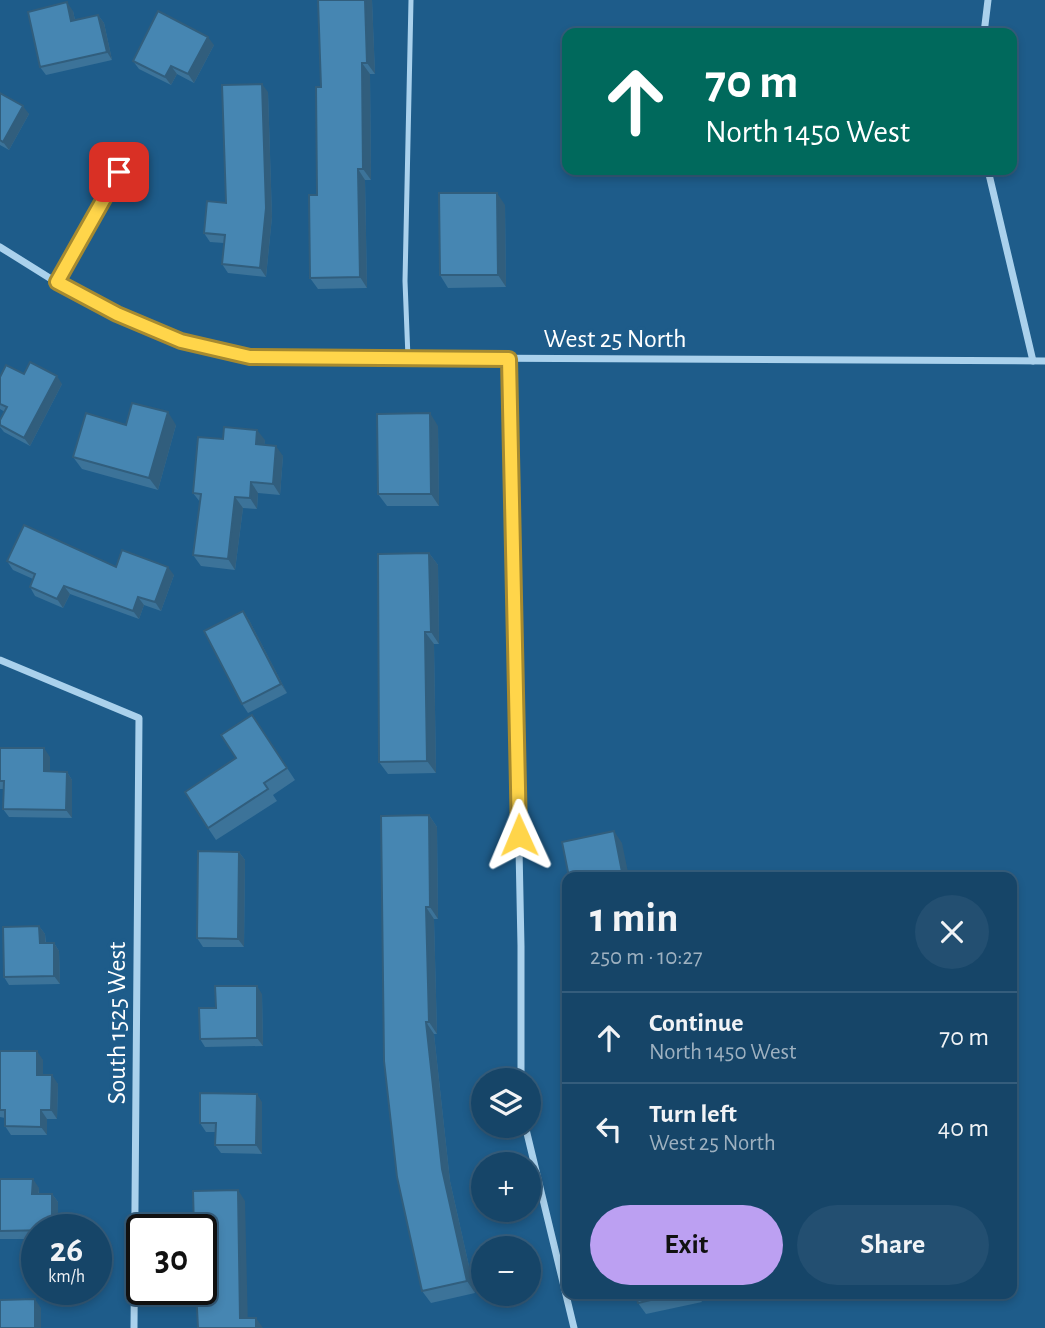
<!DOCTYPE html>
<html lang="en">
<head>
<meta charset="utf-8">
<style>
	body { margin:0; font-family:"Alegreya Sans",sans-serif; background:#234f71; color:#f1f3f6; height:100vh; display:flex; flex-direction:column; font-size:26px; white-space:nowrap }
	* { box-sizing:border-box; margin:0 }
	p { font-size:23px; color:#9eb1c0 }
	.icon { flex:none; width:38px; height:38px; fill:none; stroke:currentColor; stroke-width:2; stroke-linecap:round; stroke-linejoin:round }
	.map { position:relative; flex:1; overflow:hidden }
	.side { position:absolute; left:562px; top:872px; width:455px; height:427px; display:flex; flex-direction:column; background:#164568; border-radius:14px; box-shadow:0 4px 10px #0003,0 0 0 2px #355d7c }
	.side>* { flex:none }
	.banner { position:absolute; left:562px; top:28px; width:455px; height:147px; border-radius:14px; box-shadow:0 4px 10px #0003,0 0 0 2px #355d7c; background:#00695c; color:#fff; overflow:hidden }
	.controls { position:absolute; left:471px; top:1068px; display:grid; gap:14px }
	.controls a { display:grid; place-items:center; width:70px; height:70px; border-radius:50%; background:#164568; box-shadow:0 4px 10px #0003,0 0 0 2px #355d7c; font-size:35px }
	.speed { position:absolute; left:21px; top:1214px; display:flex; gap:14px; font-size:35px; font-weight:700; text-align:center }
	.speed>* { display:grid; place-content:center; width:91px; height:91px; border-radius:50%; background:#164568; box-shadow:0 4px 10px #0003,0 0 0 2px #355d7c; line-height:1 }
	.speed small { font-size:18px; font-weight:400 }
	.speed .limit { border:4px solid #111; border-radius:10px; background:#fff; color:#111 }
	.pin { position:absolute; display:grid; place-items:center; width:60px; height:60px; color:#fff; margin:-30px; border-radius:14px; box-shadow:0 4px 10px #0006 }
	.me { position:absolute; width:77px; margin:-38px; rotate:359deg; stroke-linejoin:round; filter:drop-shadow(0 0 5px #0008) }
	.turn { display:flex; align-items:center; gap:24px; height:147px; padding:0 28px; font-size:32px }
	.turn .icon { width:91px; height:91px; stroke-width:2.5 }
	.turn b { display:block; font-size:49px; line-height:60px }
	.round { display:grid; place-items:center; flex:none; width:74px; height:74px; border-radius:37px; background:#234f71 }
	.headline { display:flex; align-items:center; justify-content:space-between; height:119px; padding:0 28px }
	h1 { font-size:42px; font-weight:700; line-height:52px }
	.primary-button { display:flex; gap:14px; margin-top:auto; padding:14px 28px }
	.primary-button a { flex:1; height:80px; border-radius:42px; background:#bca0f2; color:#111; font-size:28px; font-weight:700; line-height:80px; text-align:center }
	.primary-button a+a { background:#234f71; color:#f1f3f6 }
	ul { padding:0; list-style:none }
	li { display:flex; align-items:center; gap:21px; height:91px; padding:0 28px; border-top:2px solid #355d7c }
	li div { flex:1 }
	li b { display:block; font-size:26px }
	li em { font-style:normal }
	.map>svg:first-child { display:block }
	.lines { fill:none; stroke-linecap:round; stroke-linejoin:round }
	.lane { stroke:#aad1ec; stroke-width:5 }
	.street { stroke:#aad1ec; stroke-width:7 }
	.wall { fill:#3c7399 }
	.shaded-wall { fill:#315e7d }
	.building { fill:#4686b2; stroke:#315e7d; stroke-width:2 }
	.route-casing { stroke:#a68a30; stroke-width:18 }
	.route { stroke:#ffd54a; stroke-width:12 }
	.labels { text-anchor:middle; stroke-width:7; stroke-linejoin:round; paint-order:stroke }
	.street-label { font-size:26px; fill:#fff; stroke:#1e5c8a }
</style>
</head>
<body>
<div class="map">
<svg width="1045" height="1328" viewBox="0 0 1045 1328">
	<rect width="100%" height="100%" fill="#1e5c8a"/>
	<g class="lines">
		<path class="lane" d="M 408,358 L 405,281 L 411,0"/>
		<g class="street">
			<path d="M 984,33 L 988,0"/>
			<path d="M 988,170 L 1033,361"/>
			<path d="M 0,247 L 56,282 L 117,314 L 181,341 L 250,357 L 1045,361"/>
			<path d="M 56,282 L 119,171"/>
			<path d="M 509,359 L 521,946 L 521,1080"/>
			<path d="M 0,660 L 139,718 L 134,1328"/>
			<path d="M 525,1125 L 574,1328"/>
		</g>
	</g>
	<g class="wall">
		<path d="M 372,0 L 375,74 L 370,74 L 371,180 L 365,180 L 367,288 L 318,289 L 310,278 L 317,195 L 321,87 Z"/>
		<path d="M 73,11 L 75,20 L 98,15 L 104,23 L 112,60 L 46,75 L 40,67 Z"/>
		<path d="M 214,45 L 194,83 L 177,74 L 171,85 L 139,69 L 133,61 Z"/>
		<path d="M 268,92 L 272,217 L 266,277 L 228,273 L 222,264 L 224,243 L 210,242 L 204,233 L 226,203 Z"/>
		<path d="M 0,93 L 29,114 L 9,150 L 0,145 Z"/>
		<path d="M 505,205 L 506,287 L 448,288 L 440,275 Z"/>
		<path d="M 24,374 L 62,384 L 30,446 L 4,432 L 0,427 L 0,420 L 5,412 L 0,409 L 0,377 Z"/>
		<path d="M 126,425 L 176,425 L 158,490 L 82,469 L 73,457 Z"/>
		<path d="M 438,426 L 439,506 L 387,506 L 378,494 Z"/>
		<path d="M 223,439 L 265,440 L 264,445 L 283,456 L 280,495 L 258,493 L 257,509 L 243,508 L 235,570 L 201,566 L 193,555 L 200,502 L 193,493 Z"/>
		<path d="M 429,553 L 438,565 L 439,644 L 434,644 L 436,773 L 388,774 L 379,762 Z"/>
		<path d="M 7,561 L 116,567 L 174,575 L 161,611 L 144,605 L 139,619 L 70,594 L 63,608 L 35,596 L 30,587 L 33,579 L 13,570 Z"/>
		<path d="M 243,611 L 249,620 L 287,693 L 248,713 L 242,704 Z"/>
		<path d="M 252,715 L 295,780 L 273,795 L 277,801 L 216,840 L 208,828 L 236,758 Z"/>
		<path d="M 0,748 L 50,757 L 50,771 L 67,772 L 72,780 L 72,818 L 9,817 L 3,809 L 4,789 L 0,789 Z"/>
		<path d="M 429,815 L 437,827 L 438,919 L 434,919 L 437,1034 L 434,1034 L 450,1181 L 475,1293 L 431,1303 L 422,1291 L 397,1177 Z"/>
		<path d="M 239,852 L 245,860 L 244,947 L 203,947 L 197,938 Z"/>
		<path d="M 39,926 L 45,934 L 46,943 L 54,943 L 59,951 L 60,984 L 9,985 L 4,977 Z"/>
		<path d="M 262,994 L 263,1046 L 205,1047 L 200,1039 Z"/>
		<path d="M 0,1051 L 43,1060 L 43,1075 L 58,1084 L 57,1119 L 47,1119 L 47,1135 L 11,1135 L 5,1126 L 5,1118 L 0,1117 Z"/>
		<path d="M 262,1102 L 262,1154 L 221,1153 L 215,1145 L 216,1132 L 206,1132 L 200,1123 Z"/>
		<path d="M 0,1179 L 39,1188 L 39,1194 L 52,1194 L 58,1202 L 58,1230 L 37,1230 L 37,1239 L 0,1239 Z"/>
		<path d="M 635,1293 L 700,1293 L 702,1302 L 646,1314 L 638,1303 Z"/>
	</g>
	<g class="shaded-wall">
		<path d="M 365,0 L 372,0 L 375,74 L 367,63 Z"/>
		<path d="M 67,2 L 73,11 L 77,29 L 71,21 Z"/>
		<path d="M 98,15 L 104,23 L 112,60 L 107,52 Z"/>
		<path d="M 208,37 L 214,45 L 194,83 L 188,74 Z"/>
		<path d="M 362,63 L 370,74 L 371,180 L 363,169 Z"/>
		<path d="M 171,66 L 177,74 L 171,85 L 165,77 Z"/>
		<path d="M 262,84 L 268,92 L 272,217 L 266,277 L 260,268 Z"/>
		<path d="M 23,106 L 29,114 L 9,150 L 3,142 Z"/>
		<path d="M 358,169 L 365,180 L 367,288 L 360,277 Z"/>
		<path d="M 497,193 L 505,205 L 506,287 L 498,275 Z"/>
		<path d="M 57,376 L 62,384 L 30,446 L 24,438 Z"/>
		<path d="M 168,412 L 176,425 L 158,490 L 149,478 Z"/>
		<path d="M 430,413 L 438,426 L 439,506 L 431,494 Z"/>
		<path d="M 257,430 L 265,440 L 263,455 L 256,444 Z"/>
		<path d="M 276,446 L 283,456 L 280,495 L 273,484 Z"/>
		<path d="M 251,482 L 258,493 L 257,509 L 250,498 Z"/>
		<path d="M 235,497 L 243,508 L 235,570 L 228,559 Z"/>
		<path d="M 429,553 L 438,565 L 439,644 L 431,632 Z"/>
		<path d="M 168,567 L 174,575 L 161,611 L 155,602 Z"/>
		<path d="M 64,586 L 70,594 L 63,608 L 57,599 Z"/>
		<path d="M 138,597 L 144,605 L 139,619 L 133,611 Z"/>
		<path d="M 243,611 L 249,620 L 287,693 L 281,684 Z"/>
		<path d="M 425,632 L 434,644 L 436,773 L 427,761 Z"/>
		<path d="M 44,748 L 50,757 L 50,780 L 44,771 Z"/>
		<path d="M 67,772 L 72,780 L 72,818 L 66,810 Z"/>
		<path d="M 429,815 L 437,827 L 438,919 L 430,907 Z"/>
		<path d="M 614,831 L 622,843 L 629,877 L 623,877 Z"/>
		<path d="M 239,852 L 245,860 L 244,947 L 238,939 Z"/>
		<path d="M 426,907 L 434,919 L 437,1034 L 429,1022 Z"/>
		<path d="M 39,926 L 45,934 L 46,952 L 40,943 Z"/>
		<path d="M 54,943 L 59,951 L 60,984 L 54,976 Z"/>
		<path d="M 257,986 L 262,994 L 263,1046 L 257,1038 Z"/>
		<path d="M 426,1022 L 434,1034 L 450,1181 L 475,1293 L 467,1281 L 442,1169 Z"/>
		<path d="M 37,1051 L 43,1060 L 43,1084 L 37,1075 Z"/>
		<path d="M 52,1075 L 58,1084 L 57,1119 L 51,1110 Z"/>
		<path d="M 257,1094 L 262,1102 L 262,1154 L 256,1145 Z"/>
		<path d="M 41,1110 L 47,1119 L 47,1135 L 41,1127 Z"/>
		<path d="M 33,1179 L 39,1188 L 38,1202 L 32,1194 Z"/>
		<path d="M 238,1190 L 245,1201 L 248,1328 L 240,1318 Z"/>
		<path d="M 52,1194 L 58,1202 L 58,1230 L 52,1230 Z"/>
		<path d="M 696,1293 L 700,1293 L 702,1302 Z"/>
		<path d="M 35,1299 L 41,1308 L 41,1328 L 35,1328 Z"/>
		<path d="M 256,1318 L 263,1328 L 256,1328 Z"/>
	</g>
	<g class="building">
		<path d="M 318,0 L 365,0 L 367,63 L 362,63 L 363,169 L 358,169 L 360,277 L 310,278 L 309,195 L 317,195 L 316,87 L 321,87 Z"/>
		<path d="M 67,2 L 71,21 L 98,15 L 107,52 L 40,67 L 28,12 Z"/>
		<path d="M 158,11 L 208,37 L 188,74 L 171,66 L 165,77 L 133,61 Z"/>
		<path d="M 262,84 L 266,208 L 260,268 L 222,264 L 225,235 L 204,233 L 207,201 L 226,203 L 222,85 Z"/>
		<path d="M 0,93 L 23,106 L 3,142 L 0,140 Z"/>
		<path d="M 439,193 L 497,193 L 498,275 L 440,275 Z"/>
		<path d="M 30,362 L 57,376 L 24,438 L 0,425 L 0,420 L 7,407 L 0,404 L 0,377 L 6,365 L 24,374 Z"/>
		<path d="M 132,403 L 168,412 L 149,478 L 73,457 L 86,413 L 126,425 Z"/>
		<path d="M 430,413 L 431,494 L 378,494 L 377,414 Z"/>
		<path d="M 224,427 L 257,430 L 256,444 L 276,446 L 273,484 L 251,482 L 250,498 L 235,497 L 228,559 L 193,555 L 201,494 L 193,493 L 198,437 L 223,439 Z"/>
		<path d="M 24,525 L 116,567 L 122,550 L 168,567 L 155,602 L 138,597 L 133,611 L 64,586 L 57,599 L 30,587 L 35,574 L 7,561 Z"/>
		<path d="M 429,553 L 431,632 L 425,632 L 427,761 L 379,762 L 378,554 Z"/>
		<path d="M 243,611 L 281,684 L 242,704 L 204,631 Z"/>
		<path d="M 252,715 L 287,768 L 264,783 L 268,789 L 208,828 L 185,792 L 236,758 L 221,735 Z"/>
		<path d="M 0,748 L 44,748 L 44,771 L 67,772 L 66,810 L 3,809 L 4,781 L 0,781 Z"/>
		<path d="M 429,815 L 430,907 L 426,907 L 429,1022 L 426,1022 L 442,1169 L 467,1281 L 422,1291 L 397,1177 L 384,1061 L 381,816 Z"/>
		<path d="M 614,831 L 623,877 L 569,877 L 562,842 Z"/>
		<path d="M 198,851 L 239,852 L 238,939 L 197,938 Z"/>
		<path d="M 39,926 L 40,943 L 54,943 L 54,976 L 4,977 L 3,927 Z"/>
		<path d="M 215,986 L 257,986 L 257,1038 L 200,1039 L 199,1008 L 216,1008 Z"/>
		<path d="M 0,1051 L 37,1051 L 37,1075 L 52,1075 L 51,1110 L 41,1110 L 41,1127 L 5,1126 L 5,1110 L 0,1110 Z"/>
		<path d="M 200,1093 L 257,1094 L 256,1145 L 215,1145 L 216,1123 L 200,1123 Z"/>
		<path d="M 0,1179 L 33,1179 L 32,1194 L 52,1194 L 52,1230 L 0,1231 Z"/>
		<path d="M 238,1190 L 240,1318 L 256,1318 L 256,1328 L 198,1328 L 196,1290 L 201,1290 L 201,1230 L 194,1230 L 193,1191 Z"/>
		<path d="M 635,1293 L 680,1293 L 638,1303 Z"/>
		<path d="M 35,1299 L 35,1328 L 0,1328 L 0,1300 Z"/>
	</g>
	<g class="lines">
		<g class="route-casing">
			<path id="route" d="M 119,172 L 57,282 L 117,314 L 181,341 L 250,357 L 509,359 L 519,835"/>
		</g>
		<use href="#route" class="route"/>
	</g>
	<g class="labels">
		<g class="street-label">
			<text x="615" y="347">West 25 North</text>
			<text transform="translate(116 1023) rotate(-90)" y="9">South 1525 West</text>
		</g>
	</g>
</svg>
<div class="controls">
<a><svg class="icon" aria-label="layers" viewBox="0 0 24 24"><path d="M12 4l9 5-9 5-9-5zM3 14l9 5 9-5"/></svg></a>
<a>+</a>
<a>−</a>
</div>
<div class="speed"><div>26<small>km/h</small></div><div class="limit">30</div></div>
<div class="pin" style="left:119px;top:172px;background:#d93025"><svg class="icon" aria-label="arrive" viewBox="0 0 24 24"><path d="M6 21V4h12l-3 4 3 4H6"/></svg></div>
<svg class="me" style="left:519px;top:835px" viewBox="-20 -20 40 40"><path d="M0-17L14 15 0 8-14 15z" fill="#ffd54a" stroke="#fff" stroke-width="4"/></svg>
<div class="banner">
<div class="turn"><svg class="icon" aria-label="ahead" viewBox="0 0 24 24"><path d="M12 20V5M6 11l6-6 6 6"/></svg><div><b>70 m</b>North 1450 West</div></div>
</div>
<section class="side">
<div class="headline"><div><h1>1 min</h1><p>250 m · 10:27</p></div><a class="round"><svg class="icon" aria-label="close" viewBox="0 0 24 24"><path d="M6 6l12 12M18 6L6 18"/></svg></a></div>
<ul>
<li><svg class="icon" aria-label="ahead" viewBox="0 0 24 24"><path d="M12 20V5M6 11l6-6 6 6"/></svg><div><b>Continue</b><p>North 1450 West</p></div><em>70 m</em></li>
<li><svg class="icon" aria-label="left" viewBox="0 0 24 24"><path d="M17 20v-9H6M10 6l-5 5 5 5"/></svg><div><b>Turn left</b><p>West 25 North</p></div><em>40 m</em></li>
</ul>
<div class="primary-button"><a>Exit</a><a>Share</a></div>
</section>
</div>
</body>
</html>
